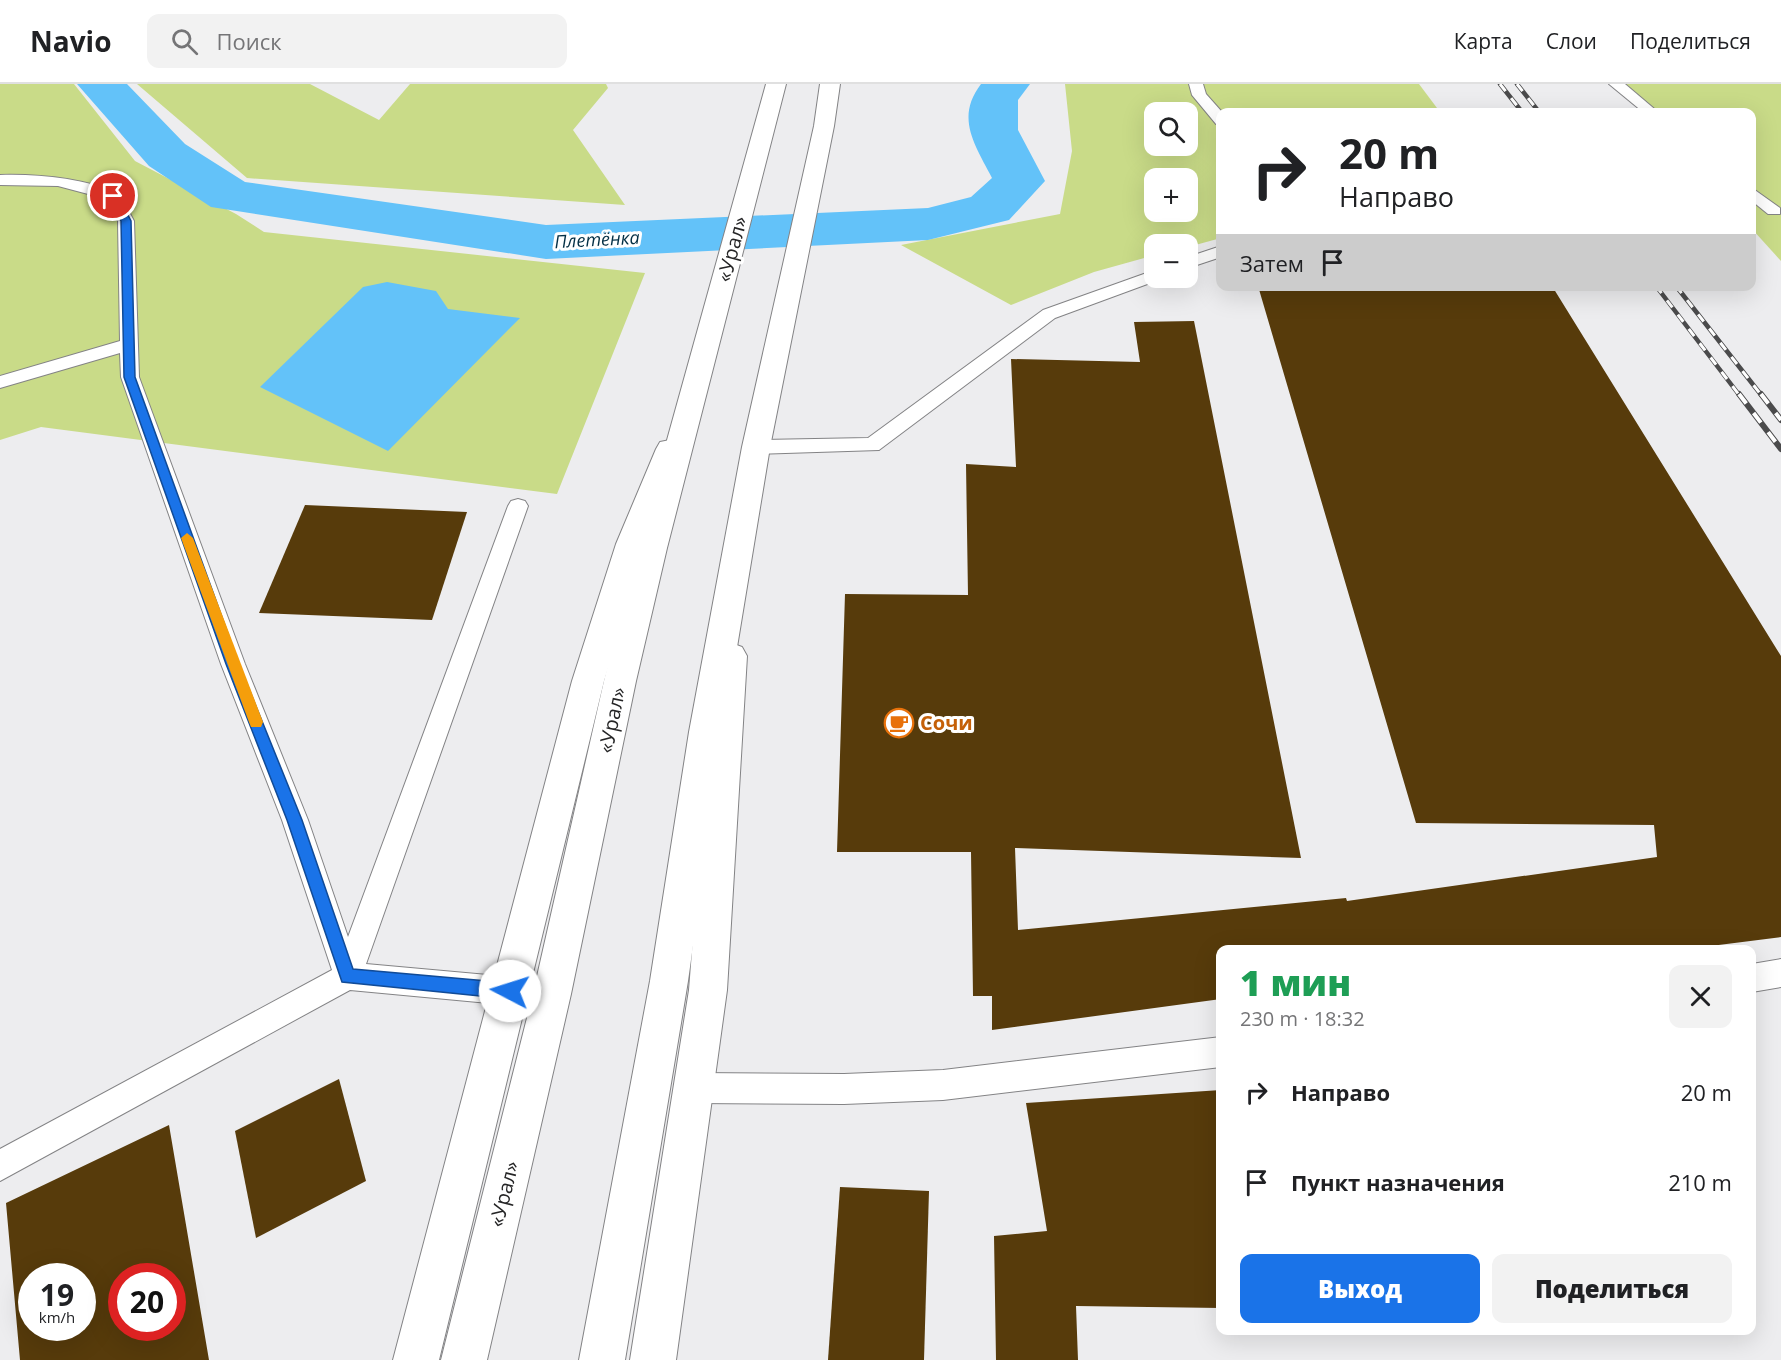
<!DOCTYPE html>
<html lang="ru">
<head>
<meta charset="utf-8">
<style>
	body { margin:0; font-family:"Open Sans",sans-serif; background:#f2f2f2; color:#202124; height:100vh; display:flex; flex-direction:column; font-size:22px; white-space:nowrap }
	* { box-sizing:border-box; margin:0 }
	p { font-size:20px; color:#757577 }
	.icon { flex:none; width:33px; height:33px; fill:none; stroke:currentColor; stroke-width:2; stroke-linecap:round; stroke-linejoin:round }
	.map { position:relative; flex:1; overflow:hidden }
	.side { position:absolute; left:1216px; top:861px; width:540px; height:390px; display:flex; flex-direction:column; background:#fff; border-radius:12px; box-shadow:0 6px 24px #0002 }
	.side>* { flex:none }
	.banner { position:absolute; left:1216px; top:24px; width:540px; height:183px; border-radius:12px; box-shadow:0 6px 24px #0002; background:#fff; color:#202124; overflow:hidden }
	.tools { position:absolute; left:1144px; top:18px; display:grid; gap:12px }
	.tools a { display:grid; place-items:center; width:54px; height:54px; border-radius:12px; background:#fff; box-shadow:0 6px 24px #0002; font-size:30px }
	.speed { position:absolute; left:18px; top:1179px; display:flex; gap:12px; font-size:30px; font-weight:700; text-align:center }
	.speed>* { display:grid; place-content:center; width:78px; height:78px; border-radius:50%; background:#fff; box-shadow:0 6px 24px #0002; line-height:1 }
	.speed small { font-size:15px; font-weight:400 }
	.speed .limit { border:9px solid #d22; background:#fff; color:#111 }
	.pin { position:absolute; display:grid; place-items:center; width:51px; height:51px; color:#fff; margin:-26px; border:3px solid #fff; border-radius:50%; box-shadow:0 2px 6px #0007 }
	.me { position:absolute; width:66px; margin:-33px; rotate:275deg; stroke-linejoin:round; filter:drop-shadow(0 0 4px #0008) }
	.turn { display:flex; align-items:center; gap:21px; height:126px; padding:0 24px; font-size:27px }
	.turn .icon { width:78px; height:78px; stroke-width:2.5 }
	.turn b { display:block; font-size:42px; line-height:51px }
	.then { display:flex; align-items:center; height:57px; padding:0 24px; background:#0003; gap:12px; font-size:22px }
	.round { display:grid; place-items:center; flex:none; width:63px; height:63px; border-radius:12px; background:#f2f2f2 }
	.summary { display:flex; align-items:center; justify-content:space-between; height:102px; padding:0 24px }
	h1 { font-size:36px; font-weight:800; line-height:45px; color:#1e9e55 }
	.cta { display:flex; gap:12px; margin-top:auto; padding:12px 24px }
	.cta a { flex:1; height:69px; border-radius:12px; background:#1a73e8; color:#fff; font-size:24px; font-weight:800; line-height:69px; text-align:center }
	.cta a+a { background:#f2f2f2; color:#202124 }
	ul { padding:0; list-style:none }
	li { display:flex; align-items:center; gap:18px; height:90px; padding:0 24px }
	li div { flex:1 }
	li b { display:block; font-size:22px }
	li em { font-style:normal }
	header { display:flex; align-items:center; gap:36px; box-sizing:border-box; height:84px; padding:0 30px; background:#fff; border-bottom:2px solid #e0e0e0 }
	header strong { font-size:28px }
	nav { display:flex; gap:33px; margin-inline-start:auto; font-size:21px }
	.search { width:420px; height:54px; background:#f2f2f2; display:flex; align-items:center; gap:15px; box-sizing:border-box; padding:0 21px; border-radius:12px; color:#757577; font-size:22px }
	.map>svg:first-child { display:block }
	.green { fill:#c9db88; fill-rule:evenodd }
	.water { fill:#63c2f9 }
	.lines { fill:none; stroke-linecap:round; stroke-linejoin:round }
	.river { fill:#63c2f9; fill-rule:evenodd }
	.building { fill:#573b0b; fill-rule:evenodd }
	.lane-casing { stroke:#838385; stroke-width:2 }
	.primary-casing { stroke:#838385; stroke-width:2 }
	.highway-casing { stroke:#838385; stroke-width:2 }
	.lane { fill:#fff; fill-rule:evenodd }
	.primary { fill:#fff; fill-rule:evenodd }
	.highway { fill:#fff; fill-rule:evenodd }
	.rail-far1-casing { stroke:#4b4b4c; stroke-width:4.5 }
	.rail-casing { stroke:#4b4b4c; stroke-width:6 }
	.rail-far1 { stroke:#fff; stroke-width:3; stroke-dasharray:9; stroke-linecap:butt }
	.rail { stroke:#fff; stroke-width:4; stroke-dasharray:12; stroke-linecap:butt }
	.route { fill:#1a73e8; stroke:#114b97; stroke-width:1.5 }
	.slow { fill:#f59e0b }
	.labels { text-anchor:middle; stroke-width:6; stroke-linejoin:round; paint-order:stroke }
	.far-water-label { font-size:18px; font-style:italic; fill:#032f45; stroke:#fff }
	.street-label { font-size:20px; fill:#252526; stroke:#fff }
	.food-label { font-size:20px; font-weight:bold; fill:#c56008; stroke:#fff; text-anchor:start }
</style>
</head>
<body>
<header>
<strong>Navio</strong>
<div class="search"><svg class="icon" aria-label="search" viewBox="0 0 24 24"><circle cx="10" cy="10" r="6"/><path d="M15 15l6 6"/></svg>Поиск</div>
<nav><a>Карта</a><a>Слои</a><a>Поделиться</a></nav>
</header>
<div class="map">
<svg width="1781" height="1276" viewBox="0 0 1781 1276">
	<rect width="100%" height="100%" fill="#ededef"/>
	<g class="green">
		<path d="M 0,0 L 74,0 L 135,77 L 236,130 L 264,148 L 645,189 L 557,410 L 41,343 L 0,356 Z"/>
		<path d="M 137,0 L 310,0 L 379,36 L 410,0 L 606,0 L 608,4 L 573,46 L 625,121 L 247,94 Z"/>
		<path d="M 1065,0 L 1419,0 L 1440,28 L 1221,28 L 1221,154 L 1188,163 L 1188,160 L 1155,160 L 1155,171 L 1094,188 L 1011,221 L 901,161 L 1060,130 L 1072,67 ZM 1155,28 L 1188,28 L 1188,62 L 1155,62 ZM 1155,94 L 1188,94 L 1188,128 L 1155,128 Z"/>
		<path d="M 1621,0 L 1781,0 L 1781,177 L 1752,145 L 1752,28 L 1647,28 Z"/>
	</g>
	<path class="water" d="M 387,198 L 436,207 L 448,225 L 520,234 L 388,367 L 260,303 L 363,203 Z"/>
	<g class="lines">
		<path class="river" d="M 77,0 L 127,0 L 185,60 L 245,98 L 546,141 L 928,124 L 971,113 L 992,94 C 975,61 955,34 981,0 L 1030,0 L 1018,16 L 1018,46 L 1045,97 L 1009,136 L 928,156 L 546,175 L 211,123 L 149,82 Z"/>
	</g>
	<g class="building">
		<path d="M 1258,202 L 1552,202 L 1781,572 L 1781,853 L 1679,866 L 1221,866 L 1221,915 L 992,946 L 992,912 L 973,912 L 971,768 L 837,768 L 845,510 L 968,511 L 966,380 L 1016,383 L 1011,275 L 1140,278 L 1134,238 L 1194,237 L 1301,774 L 1015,764 L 1018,846 L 1346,814 L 1347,817 L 1657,773 L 1654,741 L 1416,739 Z"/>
		<path d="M 305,421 L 467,428 L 432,536 L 259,529 Z"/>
		<path d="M 339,995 L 366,1097 L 256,1154 L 235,1047 Z"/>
		<path d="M 1221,1006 L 1221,1224 L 1076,1222 L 1078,1276 L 996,1276 L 994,1152 L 1047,1147 L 1026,1019 Z"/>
		<path d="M 169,1041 L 209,1276 L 20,1276 L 6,1119 ZM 32,1192 L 82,1192 L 82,1244 L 32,1244 ZM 122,1192 L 172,1192 L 172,1244 L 122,1244 Z"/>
		<path d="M 840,1103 L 929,1107 L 924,1276 L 828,1276 Z"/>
	</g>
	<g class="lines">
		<g class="lane-casing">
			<g id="lane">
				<path d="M 1189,0 L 1203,0 L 1206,10 L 1222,28 L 1221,41 L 1216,40 L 1192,11 Z"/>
				<path d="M 1609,0 L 1625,0 L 1658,28 L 1643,28 Z"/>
				<path d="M 0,91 C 41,90 80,94 119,109 L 134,137 L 139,293 L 245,580 L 308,736 L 348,853 L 508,422 L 511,417 L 518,415 L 525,417 L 528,422 L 366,880 L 510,893 L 520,897 L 524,907 L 520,917 L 510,921 L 350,906 L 0,1097 L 0,1065 L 332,886 L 282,736 L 221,580 L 121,293 L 120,269 L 0,304 L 0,292 L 120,257 L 118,137 L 107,115 L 58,102 L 0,101 Z"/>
				<path d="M 1752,104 L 1780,124 L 1780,130 L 1768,130 L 1752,117 Z"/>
				<path d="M 1221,162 L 1221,173 L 1188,184 L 1188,173 Z"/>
				<path d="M 1155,186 L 1155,194 L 1161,195 L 1055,234 L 879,366 L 756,370 L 749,368 L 746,363 L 749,358 L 756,356 L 868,354 L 1043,226 Z"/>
				<path d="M 1781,875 L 1781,903 L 1752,908 L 1752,880 Z"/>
				<path d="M 1221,953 L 1221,983 L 943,1016 L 844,1020 L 694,1019 L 684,1014 L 679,1004 L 684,994 L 694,989 L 844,990 L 943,986 Z"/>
			</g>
		</g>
		<g class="primary-casing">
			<g id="primary">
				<path d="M 670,356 L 680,358 L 684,365 L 646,460 L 604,597 L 439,1276 L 393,1276 L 572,597 L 616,460 L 656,365 L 660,358 Z"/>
				<path d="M 731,559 L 742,563 L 747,572 L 727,906 L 676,1276 L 630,1276 L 689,906 L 715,572 L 720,563 Z"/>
			</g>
		</g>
		<g class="highway-casing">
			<g id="highway">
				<path d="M 766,0 L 786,0 L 667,464 L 636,597 L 571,910 L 487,1276 L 441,1276 L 533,910 L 604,597 L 637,464 Z"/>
				<path d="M 820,0 L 840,0 L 834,42 L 770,363 L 723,648 L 688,897 L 625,1276 L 579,1276 L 650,897 L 689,648 L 742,363 L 814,42 Z"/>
			</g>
		</g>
		<use href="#lane" class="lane"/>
		<use href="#primary" class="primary"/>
		<use href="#highway" class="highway"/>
		<g class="rail-far1-casing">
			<g id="rail-far1">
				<path d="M 1500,0 L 1522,28"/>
				<path d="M 1517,0 L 1539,28"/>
				<path d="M 1656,202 L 1740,312"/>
				<path d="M 1676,202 L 1762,312"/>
			</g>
		</g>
		<g class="rail-casing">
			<g id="rail">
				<path d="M 1739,310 L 1781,365"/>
				<path d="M 1761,310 L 1781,336"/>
			</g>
		</g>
		<use href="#rail-far1" class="rail-far1"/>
		<use href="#rail" class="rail"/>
	</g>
	<path class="route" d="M 113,109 L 118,112 L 131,137 L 135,293 L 239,580 L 302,736 L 353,885 L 510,899 L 515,901 L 518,907 L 515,912 L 510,915 L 342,898 L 287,736 L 226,580 L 124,293 L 121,137 L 109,112 Z"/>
	<path class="slow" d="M 187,449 L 193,454 L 263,638 L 261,643 L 251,643 L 249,638 L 181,454 Z"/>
	<defs>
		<g id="cafe-ring" transform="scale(1.5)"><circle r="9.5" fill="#fff" stroke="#e8710a" stroke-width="1.5"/><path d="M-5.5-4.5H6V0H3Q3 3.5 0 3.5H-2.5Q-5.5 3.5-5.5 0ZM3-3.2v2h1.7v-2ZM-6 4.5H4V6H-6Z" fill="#e8710a"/></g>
	</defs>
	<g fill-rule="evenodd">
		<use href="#cafe-ring" x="899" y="639"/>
	</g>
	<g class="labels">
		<g class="far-water-label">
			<text transform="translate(597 156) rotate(-3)" y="6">Плетёнка</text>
		</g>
		<g class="street-label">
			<text transform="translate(732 165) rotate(-75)" y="7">«Урал»</text>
			<text transform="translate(612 636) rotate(-78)" y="7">«Урал»</text>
			<text transform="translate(504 1110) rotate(-76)" y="7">«Урал»</text>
		</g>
		<g class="food-label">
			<text x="920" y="646">Сочи</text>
		</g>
	</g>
</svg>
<div class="tools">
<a><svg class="icon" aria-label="search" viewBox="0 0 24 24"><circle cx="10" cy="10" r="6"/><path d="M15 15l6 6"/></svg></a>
<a>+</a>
<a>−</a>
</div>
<div class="speed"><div>19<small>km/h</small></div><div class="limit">20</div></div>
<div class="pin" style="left:113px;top:112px;background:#d93025"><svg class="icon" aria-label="arrive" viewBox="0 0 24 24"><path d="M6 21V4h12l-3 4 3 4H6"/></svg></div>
<svg class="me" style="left:510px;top:907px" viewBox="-20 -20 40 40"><circle r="19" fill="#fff"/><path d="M0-13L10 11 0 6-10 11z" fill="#1a73e8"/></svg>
<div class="banner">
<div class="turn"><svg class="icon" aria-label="right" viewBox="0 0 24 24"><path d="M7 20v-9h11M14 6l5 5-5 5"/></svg><div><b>20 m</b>Направо</div></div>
<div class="then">Затем<svg class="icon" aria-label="arrive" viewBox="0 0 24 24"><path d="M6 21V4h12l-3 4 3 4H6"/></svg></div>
</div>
<section class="side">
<div class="summary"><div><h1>1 мин</h1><p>230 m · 18:32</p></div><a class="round"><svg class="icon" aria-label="close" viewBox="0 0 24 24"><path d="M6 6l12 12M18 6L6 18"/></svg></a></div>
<ul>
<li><svg class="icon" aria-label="right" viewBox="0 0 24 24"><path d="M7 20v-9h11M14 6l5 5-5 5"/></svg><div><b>Направо</b></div><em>20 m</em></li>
<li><svg class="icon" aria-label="arrive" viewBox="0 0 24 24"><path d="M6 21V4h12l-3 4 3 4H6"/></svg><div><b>Пункт назначения</b></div><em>210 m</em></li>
</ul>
<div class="cta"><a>Выход</a><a>Поделиться</a></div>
</section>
</div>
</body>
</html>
